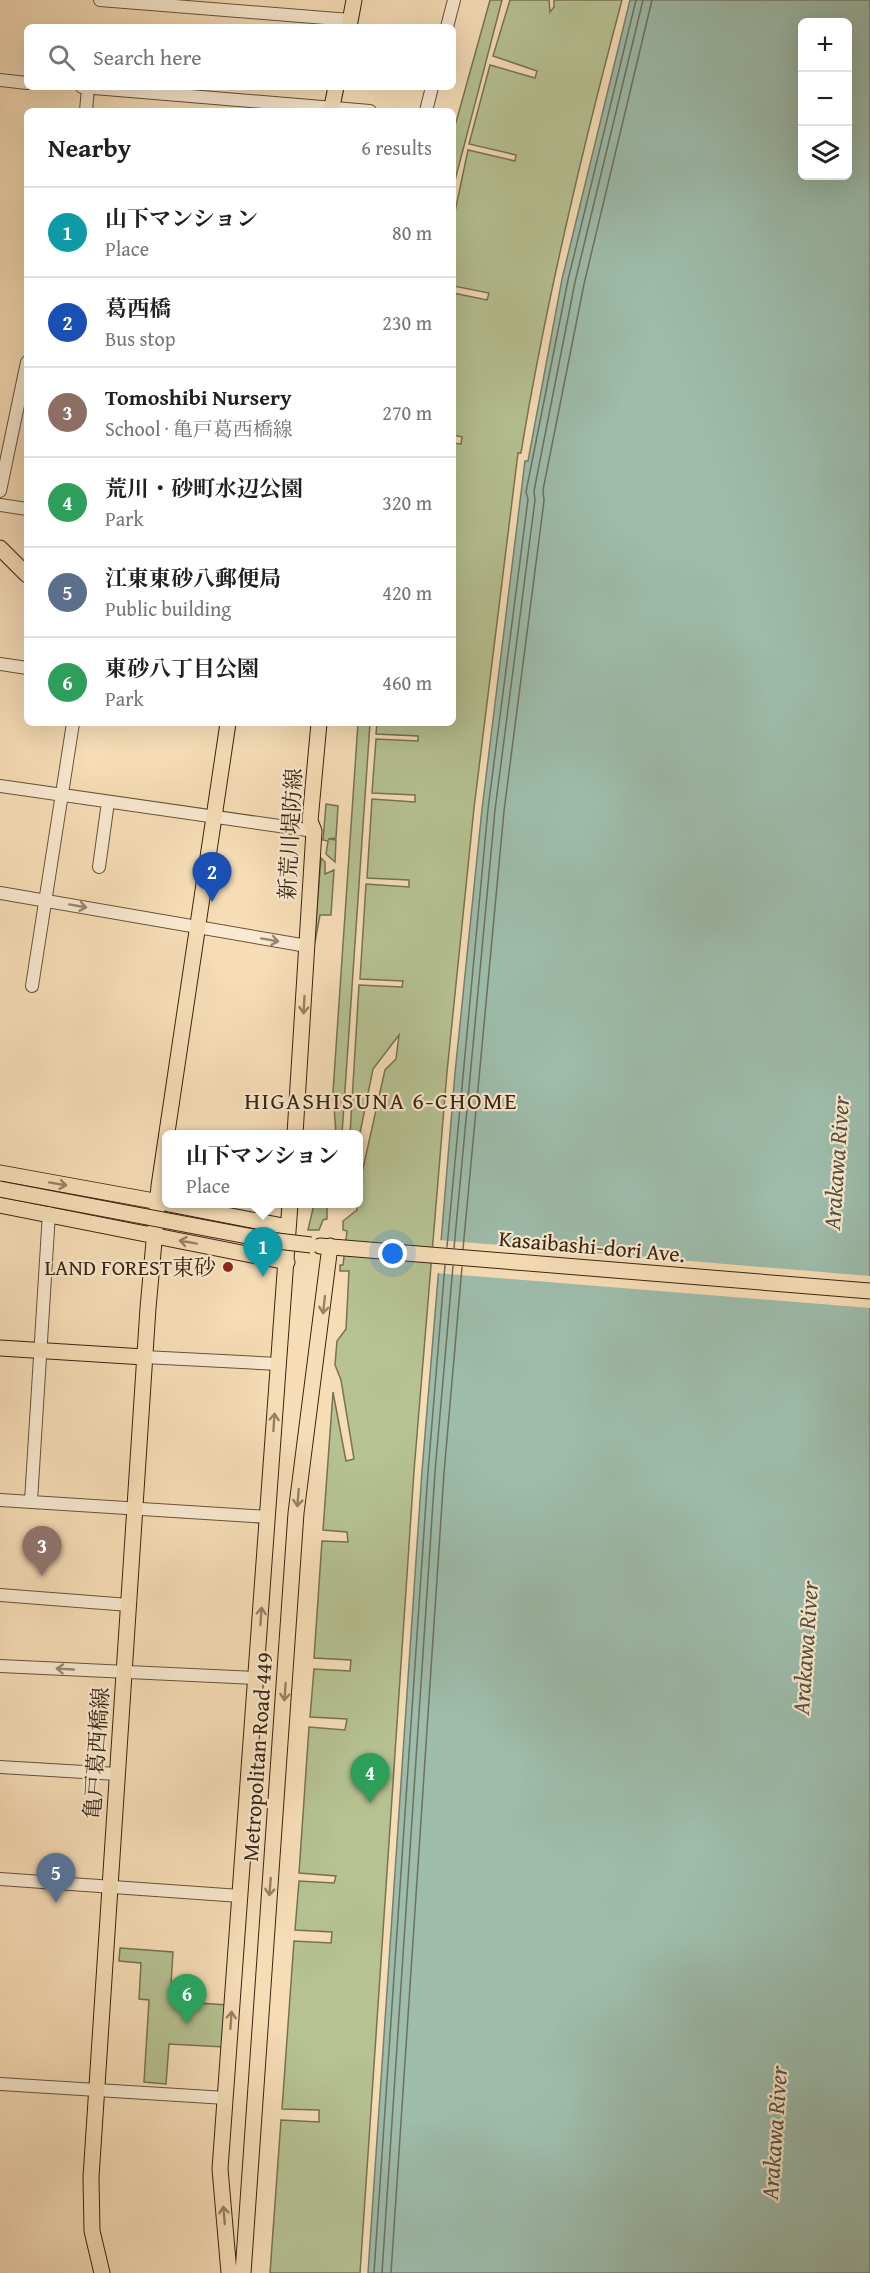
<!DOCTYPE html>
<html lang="en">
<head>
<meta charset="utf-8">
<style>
  body { margin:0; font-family:"Gentium Book Plus","Noto Serif JP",serif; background:#f2f2f2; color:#202124 }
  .controls { position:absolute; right:18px; top:18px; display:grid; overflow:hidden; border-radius:9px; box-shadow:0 6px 24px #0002 }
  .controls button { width:54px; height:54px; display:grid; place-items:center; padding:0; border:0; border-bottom:2px solid #e0e0e0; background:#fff; color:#202124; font:30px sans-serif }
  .you { position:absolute; left:393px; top:1254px; width:21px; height:21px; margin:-15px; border:4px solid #fff; border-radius:50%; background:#1a73e8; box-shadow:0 0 0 9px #1a73e833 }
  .badge { display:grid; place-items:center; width:39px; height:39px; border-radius:50%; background:#8f2418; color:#fff; font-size:20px; font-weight:700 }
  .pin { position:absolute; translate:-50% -50px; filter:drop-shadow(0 2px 3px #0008) }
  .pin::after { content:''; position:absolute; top:32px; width:21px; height:18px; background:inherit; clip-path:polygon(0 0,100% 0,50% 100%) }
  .popup { position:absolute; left:162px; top:1130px; width:201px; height:78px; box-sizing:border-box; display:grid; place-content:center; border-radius:9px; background:#fff; filter:drop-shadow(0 2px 4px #0005); font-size:20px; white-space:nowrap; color:#757577 }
  .popup b { font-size:22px; color:#202124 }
  .popup::after { content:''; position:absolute; left:50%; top:100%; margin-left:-12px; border:12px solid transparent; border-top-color:#fff }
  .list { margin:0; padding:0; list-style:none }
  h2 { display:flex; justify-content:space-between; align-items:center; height:78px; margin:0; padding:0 24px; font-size:26px }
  h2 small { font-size:20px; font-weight:400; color:#757577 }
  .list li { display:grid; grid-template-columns:39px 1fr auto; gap:18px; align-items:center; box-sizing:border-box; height:90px; padding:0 24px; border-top:2px solid #e0e0e0 }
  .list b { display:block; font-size:22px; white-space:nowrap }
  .list p { margin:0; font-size:20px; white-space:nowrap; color:#757577 }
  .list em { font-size:20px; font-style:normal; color:#757577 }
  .icon { flex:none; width:33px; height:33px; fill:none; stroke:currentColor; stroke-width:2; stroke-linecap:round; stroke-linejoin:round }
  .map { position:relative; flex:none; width:870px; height:2273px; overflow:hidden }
  .search { position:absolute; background:#fff; box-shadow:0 6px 24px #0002; left:24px; top:24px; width:432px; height:66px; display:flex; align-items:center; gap:15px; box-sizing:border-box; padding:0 21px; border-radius:9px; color:#757577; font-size:22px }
  .panel { position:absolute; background:#fff; box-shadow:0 6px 24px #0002; left:24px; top:108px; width:432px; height:618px; border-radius:9px }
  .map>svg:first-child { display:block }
  .green { fill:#b6c292; stroke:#787251; stroke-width:1.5 }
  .water { fill:#9dbcab; stroke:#767f6d; stroke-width:1.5; fill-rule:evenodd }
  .pier { fill:#f6ddb6 }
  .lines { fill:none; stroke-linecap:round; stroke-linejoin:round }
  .shore { stroke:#6c705e; stroke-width:1.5 }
  .minor-casing { stroke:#6a523a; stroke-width:14 }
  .major-casing { stroke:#3b2310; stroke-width:17 }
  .minor { stroke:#f9e9d0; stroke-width:12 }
  .major { stroke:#f6ddb6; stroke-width:15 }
  .major-bridge-casing { stroke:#3b2310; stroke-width:17; stroke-linecap:butt }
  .major-bridge { stroke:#f6ddb6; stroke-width:15 }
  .oneway { stroke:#9a8670 }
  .oneway2 { stroke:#988063 }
  .poi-dot { fill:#8f2418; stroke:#f9e9d0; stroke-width:2 }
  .labels { text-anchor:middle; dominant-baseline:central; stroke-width:4.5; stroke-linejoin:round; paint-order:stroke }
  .street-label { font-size:22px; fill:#3b2310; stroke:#f9e9d0 }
  .poi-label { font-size:22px; fill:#3b2310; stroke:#f9e9d0; text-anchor:end }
  .neighbourhood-label { font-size:24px; letter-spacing:1.5px; fill:#3b2310; stroke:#f9e9d0 }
  .water-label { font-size:24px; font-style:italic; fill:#58513e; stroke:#f9e9d0 }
</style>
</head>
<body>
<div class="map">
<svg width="870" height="2273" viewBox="0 0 870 2273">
  <rect width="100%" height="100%" fill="#f6ddb6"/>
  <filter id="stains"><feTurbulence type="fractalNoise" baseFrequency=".00333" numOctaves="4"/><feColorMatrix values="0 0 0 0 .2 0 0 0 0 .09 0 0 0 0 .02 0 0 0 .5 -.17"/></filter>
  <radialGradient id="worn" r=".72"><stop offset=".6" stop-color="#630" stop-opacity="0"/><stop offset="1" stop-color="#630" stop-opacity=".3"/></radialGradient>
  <!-- green -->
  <path class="green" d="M 490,0 L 502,0 L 453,188 L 453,133 Z
    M 510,0 L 549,0 L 550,12 L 554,7 L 554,0 L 622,0 C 582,150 546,300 521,453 L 518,453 L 474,808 L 447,1072 L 414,1471 L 360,2273 L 270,2273 L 281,2120 L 319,2122 L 319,2110 L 282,2109 L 294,1941 L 331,1943 L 332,1932 L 295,1930 L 299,1881 L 334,1883 L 336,1876 L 299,1873 L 309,1727 L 345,1730 L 347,1719 L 310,1717 L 314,1669 L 350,1671 L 351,1660 L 314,1658 L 322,1541 L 348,1542 L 347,1532 L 323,1530 L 333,1392 L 346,1461 L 354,1459 L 341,1380 L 335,1365 L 337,1341 L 346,1329 L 349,1271 L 340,1271 L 340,1265 L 343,1265 L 347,1231 L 343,1230 L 343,1221 L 357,1210 L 356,1204 L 359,1204 L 359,1186 L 385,1070 L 396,1059 L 399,1035 L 373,1069 L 359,1138 L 359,1134 L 350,1134 L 359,985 L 402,987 L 403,981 L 360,979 L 366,884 L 409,887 L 409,880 L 367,878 L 372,799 L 415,802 L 415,795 L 372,793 L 376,739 L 418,741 L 418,736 L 376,734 L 377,723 L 453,723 L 453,443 L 461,444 L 462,437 L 453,435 L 453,293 L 487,300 L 489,293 L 453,286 L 453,221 L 468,150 L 515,161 L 516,155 L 469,144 L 490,65 L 535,78 L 537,71 L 493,56 Z
    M 358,723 L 370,723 L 342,1134 L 336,1134 L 333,1092 Z
    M 326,804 L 338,806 L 336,838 L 328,839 L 336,840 L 335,862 L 326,854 L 328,841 L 323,840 Z
    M 321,858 L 325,862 L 325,874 L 334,870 L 331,915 L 320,915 L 314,947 Z
    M 314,1204 L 327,1204 L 327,1219 L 323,1220 L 319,1230 L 308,1230 Z
    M 120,1948 L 173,1952 L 170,2001 L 227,2005 L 224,2047 L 169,2044 L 166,2084 L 144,2082 L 149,2000 L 139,1999 L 141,1963 L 119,1961 Z"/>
  <!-- water -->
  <path class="water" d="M 630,0 L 870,0 L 870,2273 L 368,2273 L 422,1471 L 455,1073 L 482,809 L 525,461 L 528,461 L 562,279 ZM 802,22 L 848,22 L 848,176 L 802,176 Z"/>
  <!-- pier -->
  <path class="pier" d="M 438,1240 L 870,1276 L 870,1308 L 435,1273 Z"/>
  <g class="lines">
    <!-- shore -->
    <path class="shore" d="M 447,1247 L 488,809 L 528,499 L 526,492 L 568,280 L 636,0
      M 454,1248 L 495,810 L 535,500 L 534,491 L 575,282 L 643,0
      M 463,1249 L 504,811 L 544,501 L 543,490 L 584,284 L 652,0
      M 374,2273 L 428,1472 L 445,1265
      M 382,2273 L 435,1472 L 453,1266
      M 391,2273 L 444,1473 L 462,1267"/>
    <defs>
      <path id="minor" d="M 100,0 L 350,20
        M 447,27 L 454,0
        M 0,80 L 27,83
        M 82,87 L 370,111
        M 86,111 L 88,88
        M 426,111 L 432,87
        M 0,491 L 27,362
        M 0,505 L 27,509
        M 0,664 L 27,668
        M 0,786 L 314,831
        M 99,867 L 108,802
        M 0,893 L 307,946
        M 32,986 L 73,723
        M 144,1357 L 278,1364
        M 0,1500 L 268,1517
        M 31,1501 L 49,1213
        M 0,1595 L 129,1605
        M 0,1666 L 256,1678
        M 0,1767 L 117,1774
        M 0,1879 L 240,1896
        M 0,2084 L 226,2098"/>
      <path id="major" d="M 349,27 L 354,0
        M 331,111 L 336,87
        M 0,548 L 27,575
        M 295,1134 L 314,831 L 310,821 L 319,723
        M 0,1173 L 165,1203
        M 169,1204 L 288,1227
        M 0,1205 L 287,1262
        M 320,1246 L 870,1291
        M 0,1348 L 144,1357
        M 102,2273 L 92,2231 L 91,2177 L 148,1308 L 159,1186 L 228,723
        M 229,2273 L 220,2169 L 290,1204
        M 243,2273 L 296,1513 L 330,1246"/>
    </defs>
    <!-- minor casing -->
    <use href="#minor" class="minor-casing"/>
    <!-- major casing -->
    <use href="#major" class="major-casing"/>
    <!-- minor -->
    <use href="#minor" class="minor"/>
    <!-- major -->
    <use href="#major" class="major"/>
    <defs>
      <path id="major-bridge" d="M 0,1189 L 269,1240 L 311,1245"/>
    </defs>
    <!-- major-bridge casing -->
    <use href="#major-bridge" class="major-bridge-casing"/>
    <!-- major-bridge -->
    <use href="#major-bridge" class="major-bridge"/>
  </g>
  <!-- one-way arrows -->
  <defs><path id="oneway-shaft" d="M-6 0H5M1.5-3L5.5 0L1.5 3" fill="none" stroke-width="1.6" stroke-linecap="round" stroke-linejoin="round" transform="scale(1.5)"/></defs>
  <g class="oneway">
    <use href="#oneway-shaft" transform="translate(78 906) rotate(10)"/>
    <use href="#oneway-shaft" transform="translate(270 940) rotate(10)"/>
    <use href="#oneway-shaft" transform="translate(65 1669) rotate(-177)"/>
  </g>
  <g class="oneway2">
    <use href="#oneway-shaft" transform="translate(304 1005) rotate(93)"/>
    <use href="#oneway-shaft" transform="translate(58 1184) rotate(10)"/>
    <use href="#oneway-shaft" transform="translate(188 1242) rotate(-170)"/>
    <use href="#oneway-shaft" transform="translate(324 1305) rotate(96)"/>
    <use href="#oneway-shaft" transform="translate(274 1422) rotate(-86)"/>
    <use href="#oneway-shaft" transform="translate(298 1498) rotate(95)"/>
    <use href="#oneway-shaft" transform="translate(261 1616) rotate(-86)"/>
    <use href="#oneway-shaft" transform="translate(285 1692) rotate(94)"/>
    <use href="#oneway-shaft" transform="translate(270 1887) rotate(95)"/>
    <use href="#oneway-shaft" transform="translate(231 2020) rotate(-86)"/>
    <use href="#oneway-shaft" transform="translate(224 2215) rotate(-95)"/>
  </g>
  <!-- markers -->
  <circle class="poi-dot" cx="228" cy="1267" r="6"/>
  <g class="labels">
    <!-- street labels -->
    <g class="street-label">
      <text transform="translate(290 834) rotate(-87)">新荒川堤防線</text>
      <text transform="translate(592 1246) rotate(5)">Kasaibashi-dori Ave.</text>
      <text transform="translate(96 1753) rotate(-86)">亀戸葛西橋線</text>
      <text transform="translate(257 1757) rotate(-86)">Metropolitan Road 449</text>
    </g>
    <!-- poi labels -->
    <g class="poi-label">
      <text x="216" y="1267">LAND FOREST東砂</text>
    </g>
    <!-- neighbourhood labels -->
    <g class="neighbourhood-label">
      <text x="381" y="1100">HIGASHISUNA 6-CHOME</text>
    </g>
    <!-- water labels -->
    <g class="water-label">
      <text transform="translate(836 1163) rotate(-86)">Arakawa River</text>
      <text transform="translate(805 1648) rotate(-86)">Arakawa River</text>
      <text transform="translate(774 2133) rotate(-86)">Arakawa River</text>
    </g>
  </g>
  <rect width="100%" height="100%" filter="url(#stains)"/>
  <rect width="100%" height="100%" fill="url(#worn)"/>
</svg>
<div class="controls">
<button>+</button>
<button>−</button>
<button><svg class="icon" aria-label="layers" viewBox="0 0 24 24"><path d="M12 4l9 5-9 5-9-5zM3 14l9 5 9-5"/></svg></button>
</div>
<div class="you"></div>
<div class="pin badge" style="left:263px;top:1277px;background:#0f9aa8">1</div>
<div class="popup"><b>山下マンション</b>Place</div>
<div class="pin badge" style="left:212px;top:902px;background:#1a4fb4">2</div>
<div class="pin badge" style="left:42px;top:1576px;background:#8d6e63">3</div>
<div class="pin badge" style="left:370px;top:1803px;background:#2e9e5b">4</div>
<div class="pin badge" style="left:56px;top:1903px;background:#5c6f8a">5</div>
<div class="pin badge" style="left:187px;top:2024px;background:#2e9e5b">6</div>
<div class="search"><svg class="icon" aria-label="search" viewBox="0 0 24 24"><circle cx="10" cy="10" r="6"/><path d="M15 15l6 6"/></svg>Search here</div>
<section class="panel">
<h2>Nearby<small>6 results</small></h2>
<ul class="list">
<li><span class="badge" style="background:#0f9aa8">1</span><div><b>山下マンション</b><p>Place</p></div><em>80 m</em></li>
<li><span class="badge" style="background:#1a4fb4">2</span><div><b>葛西橋</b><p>Bus stop</p></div><em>230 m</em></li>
<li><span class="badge" style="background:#8d6e63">3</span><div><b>Tomoshibi Nursery</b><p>School · 亀戸葛西橋線</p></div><em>270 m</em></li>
<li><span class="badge" style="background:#2e9e5b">4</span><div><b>荒川・砂町水辺公園</b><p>Park</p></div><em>320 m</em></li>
<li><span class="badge" style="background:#5c6f8a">5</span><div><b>江東東砂八郵便局</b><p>Public building</p></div><em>420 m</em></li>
<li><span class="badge" style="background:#2e9e5b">6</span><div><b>東砂八丁目公園</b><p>Park</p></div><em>460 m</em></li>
</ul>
</section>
</div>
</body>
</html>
